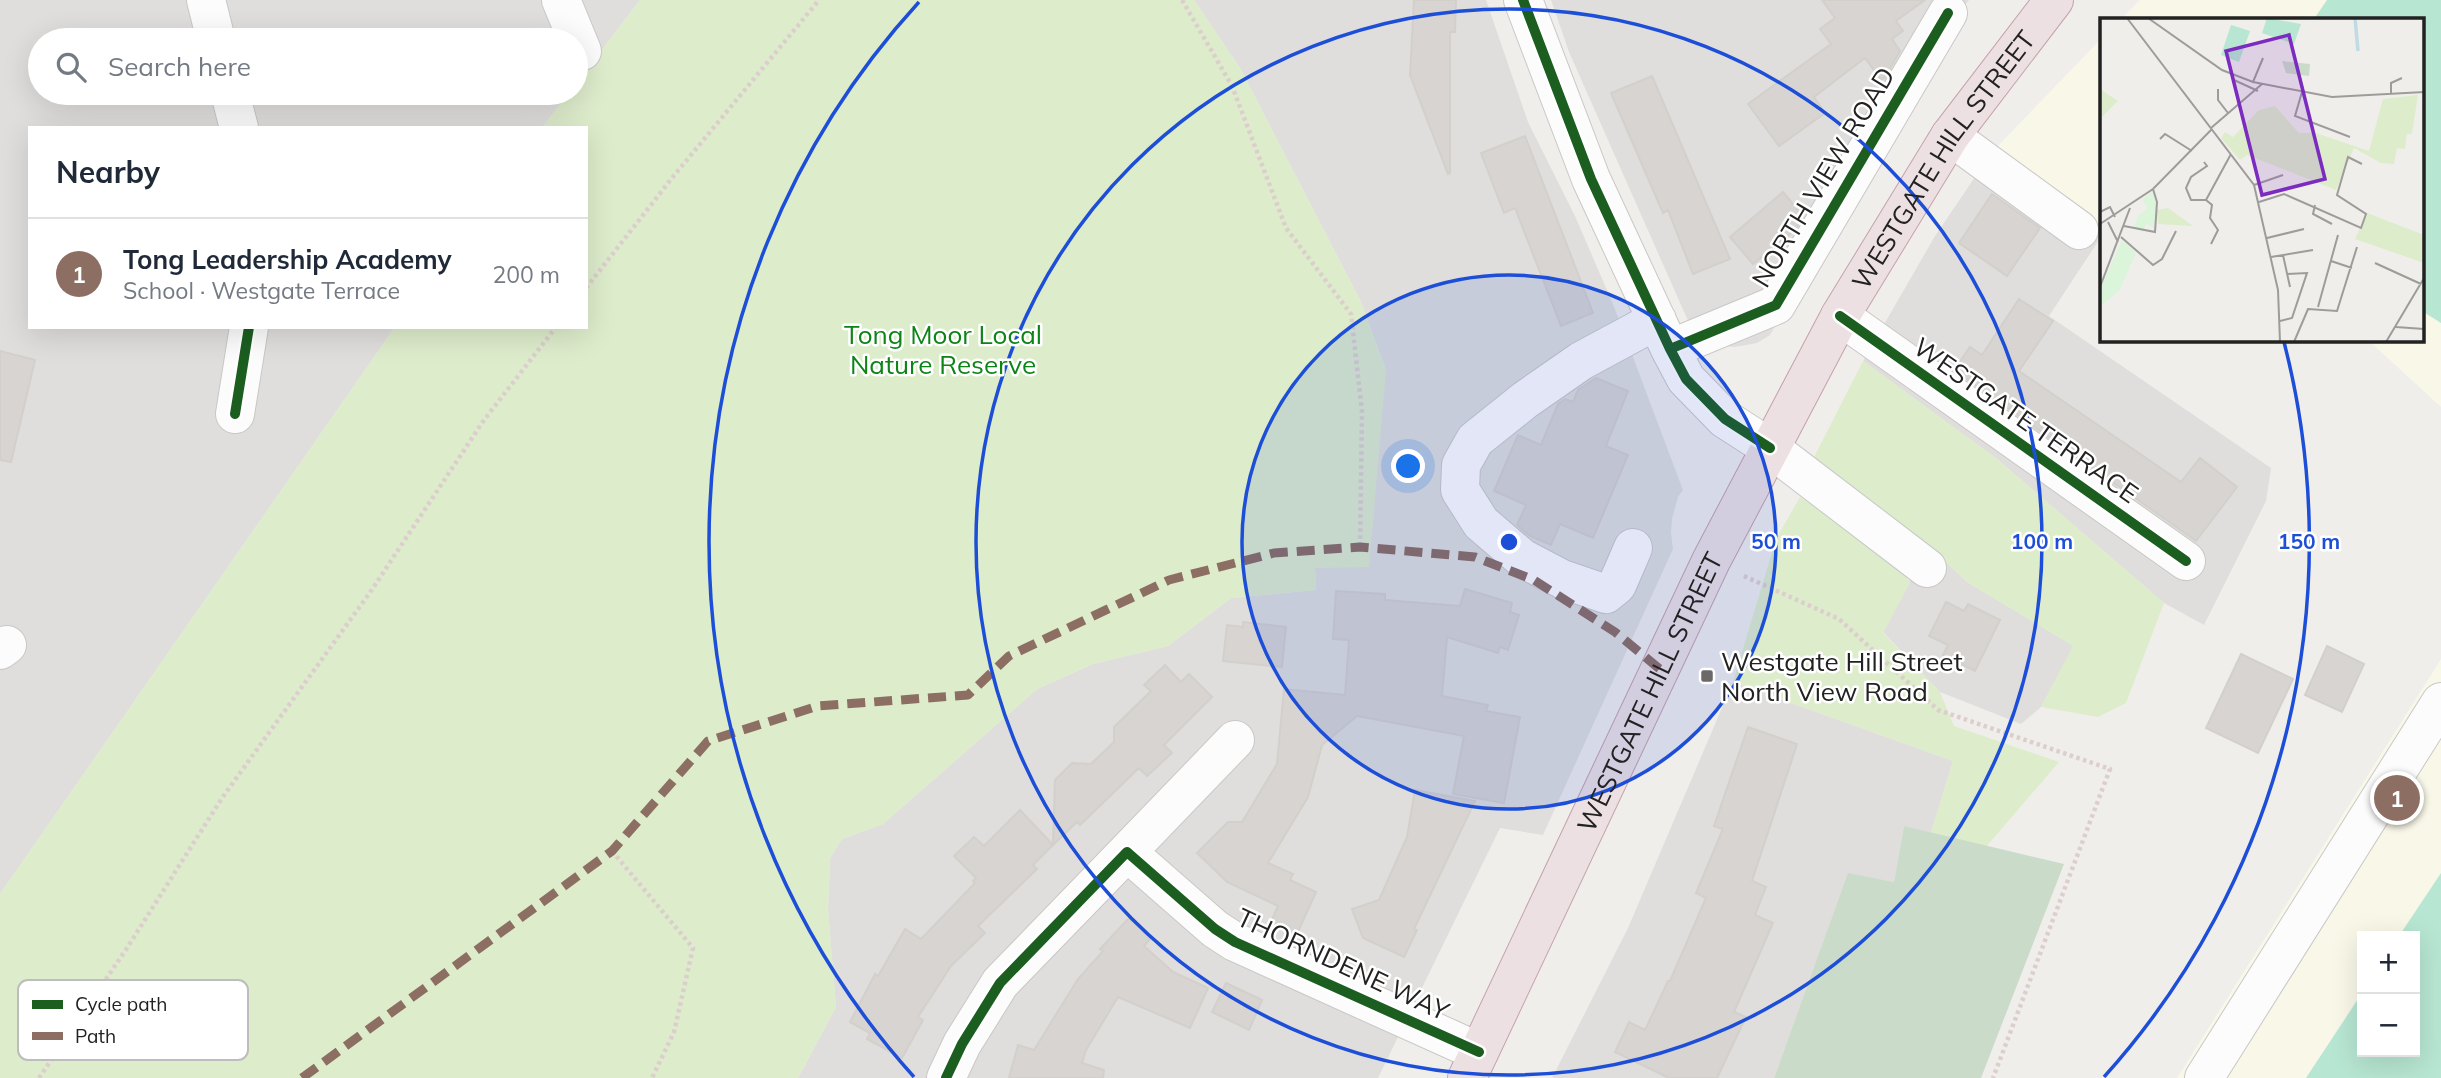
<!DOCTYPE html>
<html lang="en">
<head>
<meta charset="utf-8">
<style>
  body { margin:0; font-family:Mulish,sans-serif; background:#f2f2f3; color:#1f2937 }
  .controls { position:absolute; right:21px; bottom:21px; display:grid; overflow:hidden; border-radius:0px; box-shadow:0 7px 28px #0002 }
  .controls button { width:63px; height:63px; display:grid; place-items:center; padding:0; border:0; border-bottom:2px solid #e0e1e3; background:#fff; color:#1f2937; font:35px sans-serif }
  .you { position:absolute; left:1409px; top:467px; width:24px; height:24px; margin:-18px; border:5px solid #fff; border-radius:50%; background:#1a73e8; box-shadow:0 0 0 10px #1a73e833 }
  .badge { display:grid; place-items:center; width:46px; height:46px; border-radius:50%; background:#6a6968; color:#fff; font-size:23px; font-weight:700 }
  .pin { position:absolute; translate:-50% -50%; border:4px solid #fff; box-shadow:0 2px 7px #0006 }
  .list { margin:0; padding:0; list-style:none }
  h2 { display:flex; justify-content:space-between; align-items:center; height:91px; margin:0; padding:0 28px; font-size:30px }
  h2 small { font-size:23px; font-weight:400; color:#747a83 }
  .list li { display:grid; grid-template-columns:46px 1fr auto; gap:21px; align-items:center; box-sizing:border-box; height:112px; padding:0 28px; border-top:2px solid #e0e1e3 }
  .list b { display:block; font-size:26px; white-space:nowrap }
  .list p { margin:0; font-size:23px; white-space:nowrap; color:#747a83 }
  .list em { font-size:23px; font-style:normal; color:#747a83 }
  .icon { flex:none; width:38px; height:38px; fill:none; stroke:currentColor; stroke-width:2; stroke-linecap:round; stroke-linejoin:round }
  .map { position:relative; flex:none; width:2441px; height:1078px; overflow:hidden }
  .search { position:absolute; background:#fff; box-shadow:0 7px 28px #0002; left:28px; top:28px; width:560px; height:77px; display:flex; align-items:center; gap:18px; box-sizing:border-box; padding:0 24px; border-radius:38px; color:#747a83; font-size:26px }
  .panel { position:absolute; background:#fff; box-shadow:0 7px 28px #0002; left:28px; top:126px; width:560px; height:203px; border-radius:0px }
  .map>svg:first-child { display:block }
  .residential { fill:#dfdedc }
  .education { fill:#f8f7e8; fill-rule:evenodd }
  .grass { fill:#ddeccb }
  .cemetery { fill:#cadbca }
  .pitch { fill:#b7e6d2 }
  .building { fill:#d7d4d2; stroke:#d3d0cc; stroke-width:2 }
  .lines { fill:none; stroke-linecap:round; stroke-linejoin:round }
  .minor-casing { stroke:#c9c8c7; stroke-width:40 }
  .highway-casing { stroke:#c5a2ac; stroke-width:40 }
  .path { stroke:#dccecd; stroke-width:4.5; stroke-dasharray:3.5 3.5; stroke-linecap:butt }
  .minor { stroke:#fdfcfc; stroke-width:38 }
  .highway { stroke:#ece0e2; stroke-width:38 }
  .quiet { stroke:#8d6e63; stroke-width:9; stroke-dasharray:18 9; stroke-linecap:butt }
  .cycleway-casing { stroke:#fff; stroke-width:15 }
  .cycleway { stroke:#1b5e20; stroke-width:10 }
  .ring { fill:none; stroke:#1d4ed8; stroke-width:3.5 }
  .poi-dot { fill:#6a6968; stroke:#fff; stroke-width:2.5 }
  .labels { text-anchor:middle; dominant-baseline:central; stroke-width:5; stroke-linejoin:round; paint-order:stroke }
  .street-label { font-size:26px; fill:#222; stroke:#fff }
  .park-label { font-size:26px; fill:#0c8416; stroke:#fff }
  .poi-label { font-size:26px; fill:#222; stroke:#fff; text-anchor:start }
  .inset-river { fill:none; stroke:#bfdbe3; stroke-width:3.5 }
  .inset-road { fill:none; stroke:#9e9c9b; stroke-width:2 }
  .view { fill:#7b2cbf; fill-opacity:0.15; stroke:#7b2cbf; stroke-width:3.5 }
  .inset-edge { fill:none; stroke:#222; stroke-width:3.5 }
  .key { fill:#fff; stroke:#bdbdbd; stroke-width:2 }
  .key-label { font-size:19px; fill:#222 }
  .centre { fill:#1d4ed8; stroke:#fff; stroke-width:3.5 }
  .ring-label { font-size:21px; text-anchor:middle; font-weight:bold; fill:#1d4ed8; stroke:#fff; stroke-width:5; stroke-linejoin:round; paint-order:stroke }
</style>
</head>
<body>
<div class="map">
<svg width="2441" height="1078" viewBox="0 0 2441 1078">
  <rect width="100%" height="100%" fill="#f0eeeb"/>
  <!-- residential -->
  <path class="residential" d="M 0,0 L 640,0 L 576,84 L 576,40 L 40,40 L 40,93 L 569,93 L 542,128 L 30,128 L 30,327 L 395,327 L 0,894 Z
    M 1194,0 L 1486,0 L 1528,122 L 1575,216 L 1613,304 L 1683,490 L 1678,497 L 1672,519 L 1671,533 L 1673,549 L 1543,835 L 1500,828 L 1378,1078 L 798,1078 L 836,1007 L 828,910 L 830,858 L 842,839 L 883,824 L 1037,689 L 1093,664 L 1168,646 L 1231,598 L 1316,590 L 1315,568 L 1386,370 L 1360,300 L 1240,68 Z
    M 1551,0 L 1969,0 L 1950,25 L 1770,335 L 1757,343 L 1735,347 L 1722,346 L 1689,323 L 1569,52 Z
    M 1994,149 L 2101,225 L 2101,237 L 2049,316 L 2271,468 L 2266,501 L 2204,625 L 2164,603 L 1997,459 L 1863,361 L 1935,236 Z
    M 1928,545 L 1967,582 L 2074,646 L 2041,707 L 2021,724 L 1940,692 L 1883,632 Z
    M 1733,682 L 1953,761 L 1931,833 L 1904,826 L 1894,882 L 1848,874 L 1774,1078 L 1552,1078 L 1628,928 Z"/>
  <!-- education -->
  <path class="education" d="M 2140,0 L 2441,0 L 2441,407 L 2368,340 L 2422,340 L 2422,19 L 2121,19 Z
    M 2101,39 L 2101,225 L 1995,149 Z
    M 2441,659 L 2441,1078 L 2177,1078 ZM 2362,936 L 2415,936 L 2415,1052 L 2362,1052 Z"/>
  <!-- grass -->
  <path class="grass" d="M 640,0 L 1194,0 L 1240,68 L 1360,300 L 1386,370 L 1369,567 L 1315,568 L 1316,590 L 1231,598 L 1168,646 L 1093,664 L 1037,689 L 883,824 L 842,839 L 830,858 L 828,910 L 836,1007 L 798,1078 L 0,1078 L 0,894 L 395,327 L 586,327 L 586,128 L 542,128 L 569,93 L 576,93 L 576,84 Z
    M 1863,361 L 1997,459 L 2164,603 L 2126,703 L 2098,717 L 2041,707 L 2073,646 L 1967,582 L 1928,545 L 1808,469 Z
    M 1800,497 L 1894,557 L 1910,583 L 1883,633 L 1940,692 L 1954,726 L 2059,762 L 1986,847 L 1931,833 L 1953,761 L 1733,682 L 1776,539 Z"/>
  <!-- cemetery -->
  <path class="cemetery" d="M 1904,826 L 2064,864 L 1981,1078 L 1774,1078 L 1848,873 L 1894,882 Z"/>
  <!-- pitch -->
  <path class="pitch" d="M 2327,0 L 2441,0 L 2441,323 L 2422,311 L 2422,19 L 2314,19 Z
    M 2441,873 L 2441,1078 L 2306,1078 L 2362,993 L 2362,1052 L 2415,1052 L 2415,936 L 2399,936 Z"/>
  <!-- building -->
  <path class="building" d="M 1414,0 L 1456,0 L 1455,32 L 1450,32 L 1450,173 L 1448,174 L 1410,75 Z
    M 1822,0 L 1925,0 L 1896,21 L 1903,31 L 1892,39 L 1900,51 L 1885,77 L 1881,80 L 1865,58 L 1814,97 L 1825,113 L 1779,146 L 1748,104 L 1831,44 L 1820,29 L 1835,18 Z
    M 1652,76 L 1730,259 L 1693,274 L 1668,210 L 1663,213 L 1611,93 Z
    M 1525,136 L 1593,313 L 1561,326 L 1515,208 L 1504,213 L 1481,153 Z
    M 1783,192 L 1803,216 L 1796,229 L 1753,264 L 1730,237 Z
    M 1992,194 L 2040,228 L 2007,276 L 1959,243 Z
    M 2019,299 L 2053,321 L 2019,371 L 2181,482 L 2200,458 L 2237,487 L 2196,541 L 1954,370 L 1970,347 L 1982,355 Z
    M 0,351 L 35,360 L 11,462 L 0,460 Z
    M 1596,378 L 1628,391 L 1606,446 L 1628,455 L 1593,538 L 1560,524 L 1551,545 L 1530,536 L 1517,525 L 1526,505 L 1494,491 L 1518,435 L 1541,445 L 1558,404 L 1565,399 L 1573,402 L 1578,390 Z
    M 1465,589 L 1512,603 L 1510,612 L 1519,615 L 1508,650 L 1500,647 L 1498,653 L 1447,637 L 1442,696 L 1488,705 L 1486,711 L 1520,717 L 1504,803 L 1453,794 L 1464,736 L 1357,716 L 1322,745 L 1308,797 L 1268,863 L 1293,874 L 1290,880 L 1316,892 L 1297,934 L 1271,922 L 1278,906 L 1227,882 L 1197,853 L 1228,822 L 1242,822 L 1277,764 L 1284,689 L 1345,695 L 1349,640 L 1333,639 L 1336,591 L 1385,594 L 1385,600 L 1460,606 Z
    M 1946,602 L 1964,611 L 1968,604 L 2000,620 L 1975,671 L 1943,655 L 1948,645 L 1929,636 Z
    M 1243,622 L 1286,627 L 1282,667 L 1223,661 L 1227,625 L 1243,627 Z
    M 2327,646 L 2364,664 L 2342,712 L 2305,695 Z
    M 2241,654 L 2293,679 L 2258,753 L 2206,728 Z
    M 1165,665 L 1181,682 L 1189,674 L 1212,697 L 1164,745 L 1172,753 L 1147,776 L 1139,768 L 1080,825 L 1077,822 L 1053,845 L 1055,780 L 1072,763 L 1091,764 L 1114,742 L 1114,727 L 1151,691 L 1144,685 Z
    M 1748,727 L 1797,744 L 1752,881 L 1766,887 L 1755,915 L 1773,923 L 1734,1012 L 1746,1017 L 1717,1078 L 1669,1078 L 1615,1052 L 1629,1022 L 1645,1030 L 1668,981 L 1670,981 L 1706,898 L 1696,893 L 1723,829 L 1714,826 Z
    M 1415,790 L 1475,801 L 1414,929 L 1417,930 L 1404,957 L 1363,938 L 1352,909 L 1379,900 L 1407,837 Z
    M 1020,810 L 1053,845 L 1033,865 L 1037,869 L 978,926 L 985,933 L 951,966 L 918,1017 L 923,1020 L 902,1058 L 867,1039 L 870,1033 L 850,1022 L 875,974 L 878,976 L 905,929 L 921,939 L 975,883 L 973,881 L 976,878 L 954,856 L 974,837 L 984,846 Z
    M 1129,918 L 1151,938 L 1144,946 L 1173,972 L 1208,988 L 1190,1028 L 1118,997 L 1086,1050 L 1082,1063 L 1104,1070 L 1103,1078 L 1009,1078 L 1018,1045 L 1034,1050 L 1078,979 L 1103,951 L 1100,949 Z
    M 1226,983 L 1262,1000 L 1249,1030 L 1212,1012 Z"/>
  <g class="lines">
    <defs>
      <path id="minor" d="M 206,0 L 216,40
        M 561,0 L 582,51
        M 1523,0 L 1591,179 L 1670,349 L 1686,379 L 1725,419 L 1770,448 L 1927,568
        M 230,93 L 239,128
        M 1950,136 L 2079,230
        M 1840,316 L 2186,561
        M 1670,349 L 1776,305 L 1948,13
        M 235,414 L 249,327
        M 1633,548 L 1617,585 L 1606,594 L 1562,579 L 1522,558 L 1481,523 L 1460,490 L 1461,465 L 1475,440 L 1525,400 L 1581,361 L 1657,320
        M 0,650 L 7,645
        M 1127,852 L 1235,740
        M 946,1078 L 962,1044 L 1000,983 L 1127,852 L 1215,929 L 1235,942 L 1479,1052
        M 2204,1078 L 2441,702"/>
      <g id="highway">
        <path id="s1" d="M 1467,1078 L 1711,561 L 1840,316 L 1950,136 L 2054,0"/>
      </g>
    </defs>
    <!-- minor casing -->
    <use href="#minor" class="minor-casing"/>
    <!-- highway casing -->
    <use href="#highway" class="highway-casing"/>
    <!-- path -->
    <path class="path" d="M 1182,0 L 1232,86 L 1286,228 L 1351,314 L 1362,412 L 1360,547
      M 586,288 L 672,178 L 819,0
      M 1744,576 L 1839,619 L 1938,710 L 2110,769 L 1993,1078
      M 612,851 L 693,948 L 674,1032 L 652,1078
      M 39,1078 L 127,948 L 222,798 L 371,591 L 484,420 L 556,327"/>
    <!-- minor -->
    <use href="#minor" class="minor"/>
    <!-- highway -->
    <use href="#highway" class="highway"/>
    <!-- quiet -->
    <path class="quiet" d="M 302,1078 L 612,851 L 708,741 L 818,706 L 968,695 L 1009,656 L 1169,580 L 1274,553 L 1360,547 L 1475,557 L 1534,580 L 1615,632 L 1661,670"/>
    <defs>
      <path id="cycleway" d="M 1523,0 L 1591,179 L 1670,349 L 1686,379 L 1725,419 L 1770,448
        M 1840,316 L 2186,561
        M 1670,349 L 1776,305 L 1948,13
        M 235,414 L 249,327
        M 946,1078 L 962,1044 L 1000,983 L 1127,852 L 1215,929 L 1235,942 L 1479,1052"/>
    </defs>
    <!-- cycleway casing -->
    <use href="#cycleway" class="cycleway-casing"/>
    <!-- cycleway -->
    <use href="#cycleway" class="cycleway"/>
  </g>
  <!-- distance rings -->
  <circle cx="1509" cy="542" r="267" fill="#1d4ed8" fill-opacity=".12"/>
  <g class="ring">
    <circle cx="1509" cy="542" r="267"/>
    <circle cx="1509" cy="542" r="533"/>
    <path d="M914 1077A800 800 0 0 1 919 2M2284 342A800 800 0 0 1 2104 1077"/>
  </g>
  <!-- markers -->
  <rect class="poi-dot" x="1700" y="669" width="14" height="14" rx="3.5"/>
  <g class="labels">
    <!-- street labels -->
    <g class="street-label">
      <text stroke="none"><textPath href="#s1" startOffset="1036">WESTGATE HILL STREET</textPath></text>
      <text transform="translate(1823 177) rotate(-59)">NORTH VIEW ROAD</text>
      <text transform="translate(2026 420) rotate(35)">WESTGATE TERRACE</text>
      <text stroke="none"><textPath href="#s1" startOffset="427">WESTGATE HILL STREET</textPath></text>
      <text transform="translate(1343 964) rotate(25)">THORNDENE WAY</text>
    </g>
    <!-- park labels -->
    <g class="park-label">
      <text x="943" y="334">Tong Moor Local<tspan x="943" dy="30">Nature Reserve</tspan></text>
    </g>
    <!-- poi labels -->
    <g class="poi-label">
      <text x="1721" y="661">Westgate Hill Street<tspan x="1721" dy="30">North View Road</tspan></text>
    </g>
  </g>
  <!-- overview -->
  <g transform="translate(2100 18)">
    <rect width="324" height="324" fill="#f0eeeb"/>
    <path d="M 0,71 L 18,83 L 0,101 ZM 318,77 L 312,116 L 307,116 L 305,131 L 297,130 L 294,146 L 281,145 L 254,130 L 236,172 L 147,137 L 140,142 L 121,120 L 125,114 L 133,119 L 159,92 L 175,88 L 199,115 L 216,115 L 269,133 L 283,81 ZM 68,190 L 93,208 L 58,206 L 57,192 ZM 267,195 L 324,217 L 324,245 L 255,221 Z" fill="#ddeccb"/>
    <path d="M 182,43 L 210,46 L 209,58 L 186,55 Z" fill="#cadbca"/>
    <path d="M 52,174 L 56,184 L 54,210 L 46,205 L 43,214 L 34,210 L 38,198 L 48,190 L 42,182 ZM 22,222 L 36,235 L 19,273 L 0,288 L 0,272 Z" fill="#daf5da"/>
    <path d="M 167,0 L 201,6 L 194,26 L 162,15 ZM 131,7 L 150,13 L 139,44 L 121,37 Z" fill="#b7e6d2"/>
    <path class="inset-river" d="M 255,0 L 258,33"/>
    <path class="inset-road" d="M 27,0 L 154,167 L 178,272 L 180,324M 48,0 L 122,52 L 153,64 L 232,79 L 324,74M 134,62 L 158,73M 153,64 L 163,40M 118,71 L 118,82 L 128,95M 202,74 L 195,98 L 250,119M 291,75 L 291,65 L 302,60M 111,110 L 162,66M 60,121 L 65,116 L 92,133M 104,144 L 107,148 L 91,159 L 86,170 L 91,182 L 106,182M 154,167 L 183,157M 159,184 L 184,176 L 261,210 L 266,196 L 237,177 L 248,139 L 262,146M 215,187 L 213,196 L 232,206M 0,194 L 10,189 L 15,199M 8,204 L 18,224M 0,206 L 53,171 L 111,112M 24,208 L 55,214 L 57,184 L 53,171M 21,219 L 53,247 L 62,241 L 76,213M 167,220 L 204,211M 111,226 L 118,212 L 110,200 L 112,187 L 106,182 L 131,136M 183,237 L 190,269M 171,239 L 213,232M 231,243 L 252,250M 275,245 L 321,266M 0,269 L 30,190M 218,289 L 238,217M 180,303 L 192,300 L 207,255 L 187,256M 296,309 L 324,311M 194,324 L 208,291 L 237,293 L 257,229M 286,324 L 324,260"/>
    <path class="view" d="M 189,17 L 225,161 L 162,177 L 126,33 Z"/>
    <rect width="324" height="324" class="inset-edge"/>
  </g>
  <!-- legend -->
  <rect x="18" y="980" width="230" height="80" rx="10" class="key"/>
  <rect x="32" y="1000" width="31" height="9" fill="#1b5e20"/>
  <rect x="32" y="1032" width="31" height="8" fill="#8d6e63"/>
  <g class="key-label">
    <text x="75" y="1011">Cycle path</text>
    <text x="75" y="1043">Path</text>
  </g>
  <circle cx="1509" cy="542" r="10" class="centre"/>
  <g class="ring-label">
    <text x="1776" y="549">50 m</text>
    <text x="2042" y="549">100 m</text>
    <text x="2309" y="549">150 m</text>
  </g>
</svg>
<div class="controls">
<button>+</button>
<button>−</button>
</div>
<div class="you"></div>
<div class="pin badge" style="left:2397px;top:798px;background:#8d6e63">1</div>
<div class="search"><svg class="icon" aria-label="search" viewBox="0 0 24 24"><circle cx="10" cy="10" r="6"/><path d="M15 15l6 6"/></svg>Search here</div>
<section class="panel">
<h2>Nearby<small></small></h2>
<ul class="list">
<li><span class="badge" style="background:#8d6e63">1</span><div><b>Tong Leadership Academy</b><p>School · Westgate Terrace</p></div><em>200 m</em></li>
</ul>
</section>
</div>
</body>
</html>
